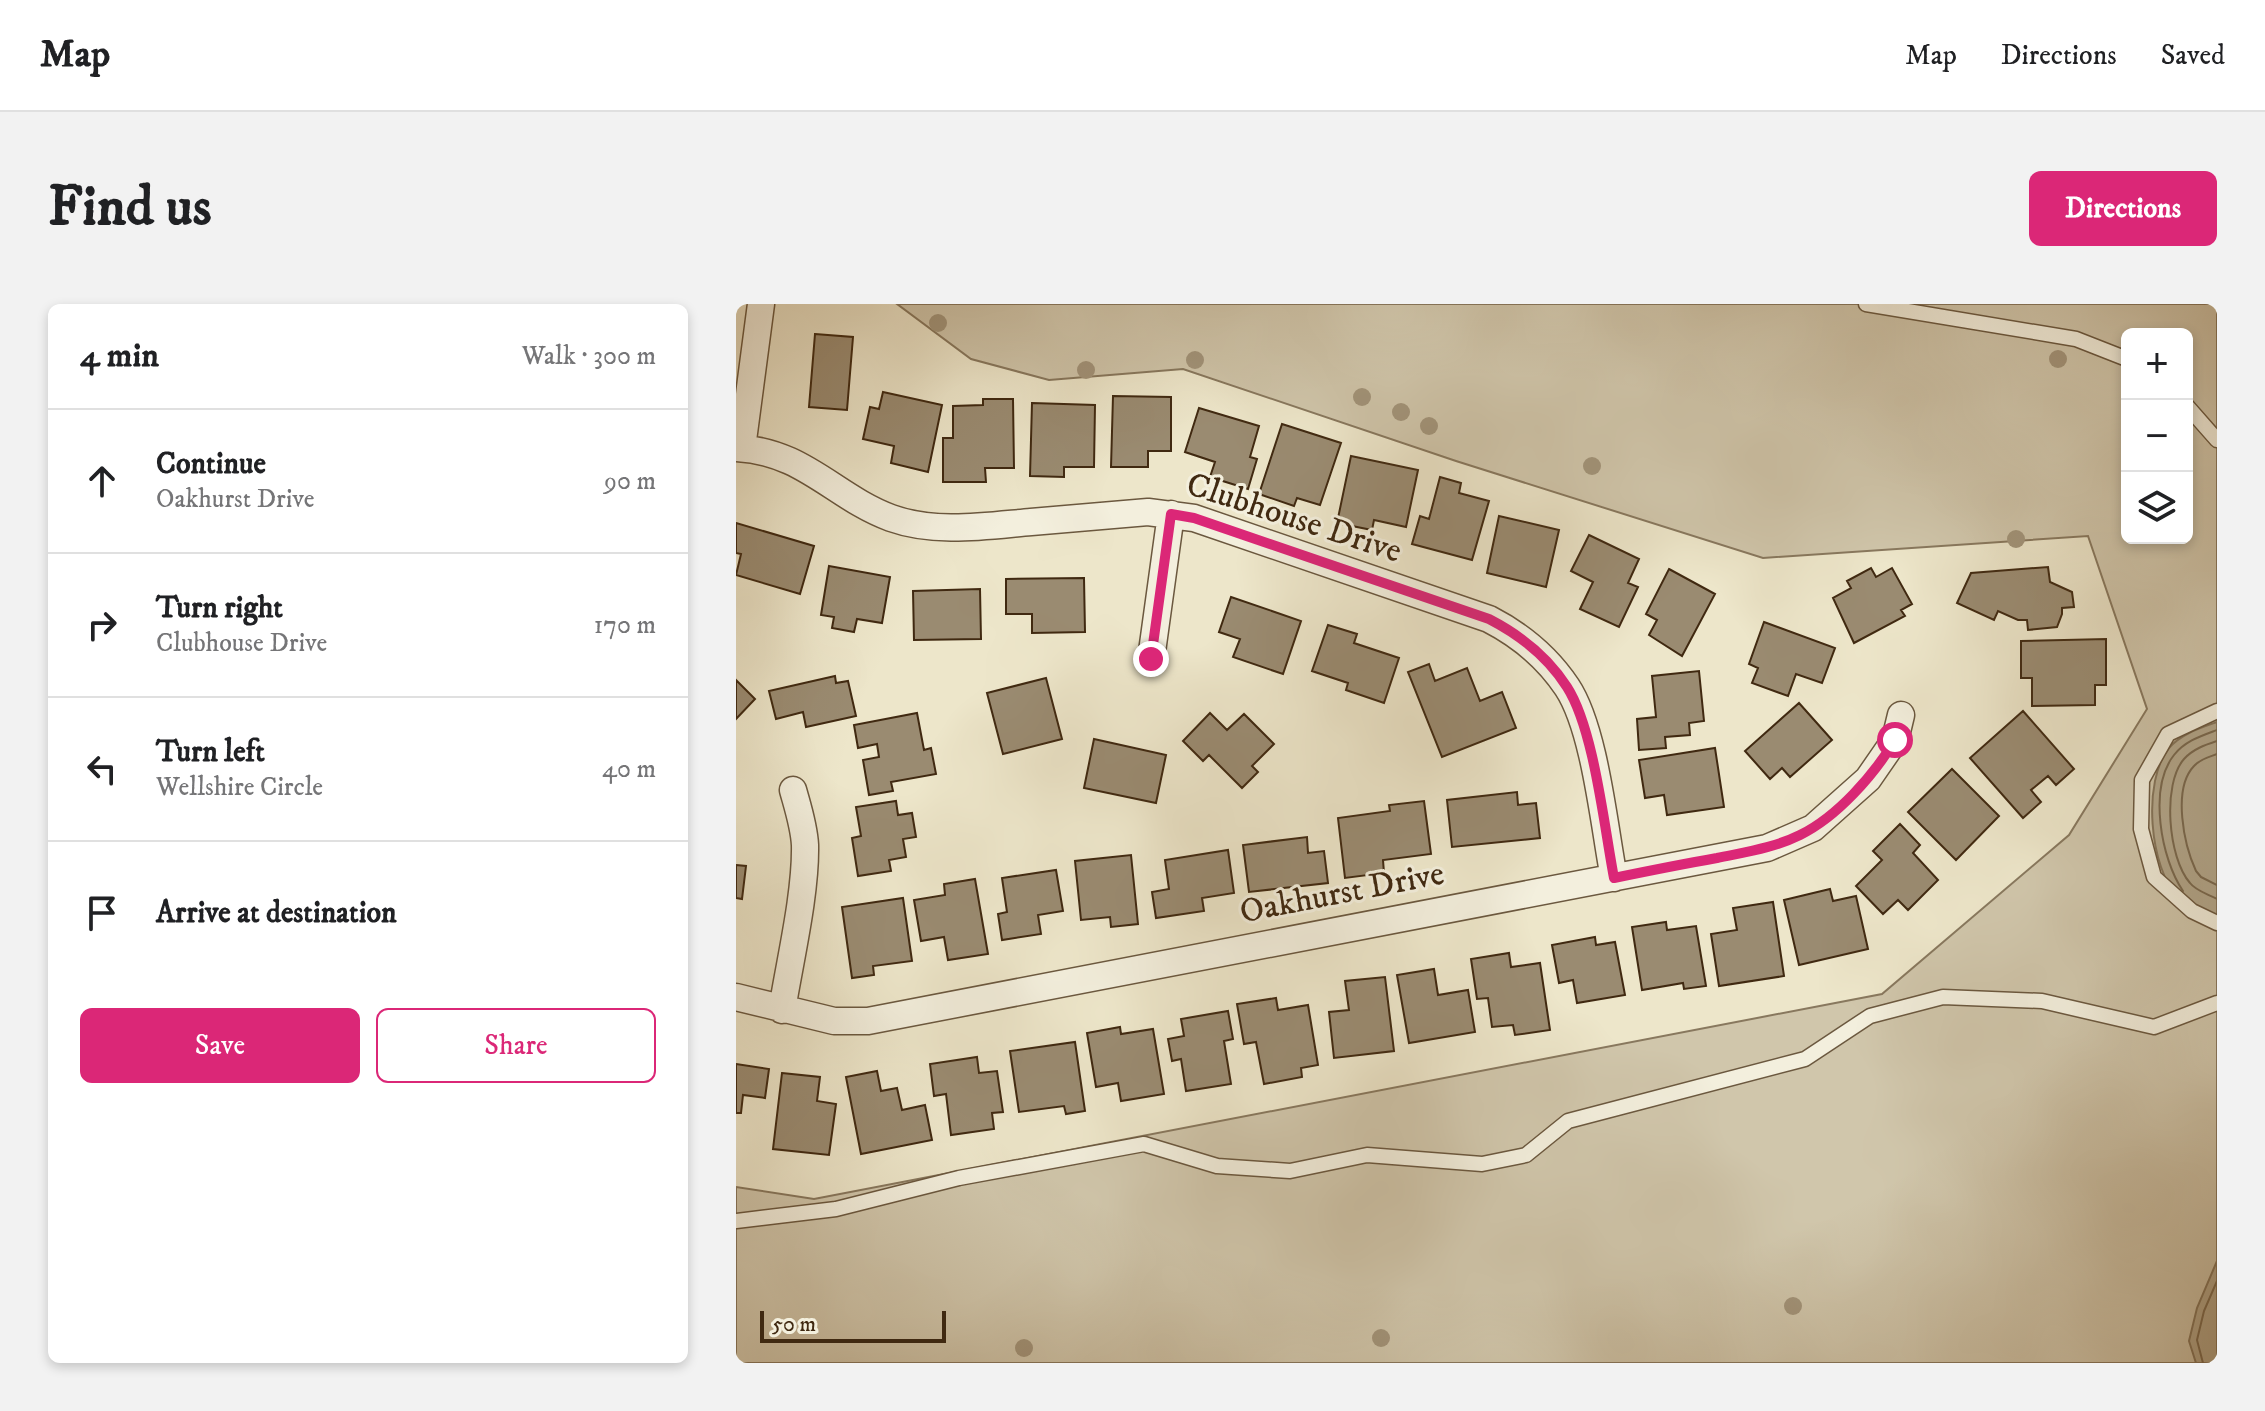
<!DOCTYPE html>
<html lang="en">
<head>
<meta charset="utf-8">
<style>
  body { margin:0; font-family:"IM FELL DW Pica",serif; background:#f2f2f2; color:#202124 }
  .controls { position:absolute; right:24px; top:24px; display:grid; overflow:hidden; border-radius:12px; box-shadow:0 4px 12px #0003 }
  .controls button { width:72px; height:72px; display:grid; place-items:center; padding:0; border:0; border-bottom:2px solid #e0e0e0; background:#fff; color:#202124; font:40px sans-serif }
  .scale { position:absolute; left:24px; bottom:20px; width:186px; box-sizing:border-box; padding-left:8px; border:4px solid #402911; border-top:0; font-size:22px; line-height:28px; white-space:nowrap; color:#402911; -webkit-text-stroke:6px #f3efdd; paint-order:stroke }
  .stop { position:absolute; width:24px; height:24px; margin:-18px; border:6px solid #db2777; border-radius:50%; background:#fff }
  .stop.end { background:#db2777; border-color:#fff; box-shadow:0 2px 8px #0008 }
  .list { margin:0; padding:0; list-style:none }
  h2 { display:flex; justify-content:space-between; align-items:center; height:104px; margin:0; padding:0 32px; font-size:34px }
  h2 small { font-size:26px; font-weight:400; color:#757577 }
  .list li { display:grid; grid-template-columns:52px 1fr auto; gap:24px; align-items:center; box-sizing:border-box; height:144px; padding:0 32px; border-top:2px solid #e0e0e0 }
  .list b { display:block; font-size:30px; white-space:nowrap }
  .list p { margin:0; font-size:26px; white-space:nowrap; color:#757577 }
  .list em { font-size:26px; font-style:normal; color:#757577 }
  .actions { display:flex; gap:16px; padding:24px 32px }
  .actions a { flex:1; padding:18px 0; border:2px solid #db2777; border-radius:12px; text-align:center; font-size:28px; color:#db2777 }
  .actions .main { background:#db2777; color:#fff }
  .icon { flex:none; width:44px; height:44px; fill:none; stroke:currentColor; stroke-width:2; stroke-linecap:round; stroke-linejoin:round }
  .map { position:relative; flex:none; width:1481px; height:1059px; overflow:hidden; border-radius:12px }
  header { display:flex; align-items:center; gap:48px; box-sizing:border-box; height:112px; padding:0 40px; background:#fff; border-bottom:2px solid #e0e0e0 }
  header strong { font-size:38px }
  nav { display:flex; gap:44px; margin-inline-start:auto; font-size:28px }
  .intro { display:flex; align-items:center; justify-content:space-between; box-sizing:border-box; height:192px; padding:0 48px }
  h1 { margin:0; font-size:56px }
  .button { padding:20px 36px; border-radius:12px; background:#db2777; color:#fff; font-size:28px; font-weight:700 }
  main { display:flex; gap:48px; padding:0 48px }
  aside { flex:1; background:#fff; border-radius:12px; box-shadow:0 4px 12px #0003 }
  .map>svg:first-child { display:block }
  .green { fill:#d0c6ab; stroke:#88785e; stroke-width:2; fill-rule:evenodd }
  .water { fill:#b2a68b; stroke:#84745a; stroke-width:2 }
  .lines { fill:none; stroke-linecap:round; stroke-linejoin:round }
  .shore { stroke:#79684e; stroke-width:2 }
  .building { fill:#9a8b71; stroke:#402911; stroke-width:2 }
  .service-casing { stroke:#6b583f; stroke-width:17 }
  .minor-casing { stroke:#6b583f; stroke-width:29 }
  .service { stroke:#f3efdd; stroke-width:14 }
  .minor { stroke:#f3efdd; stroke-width:26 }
  .tree { fill:#a2947a }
  .route { stroke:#db2777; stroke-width:10 }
  .labels { text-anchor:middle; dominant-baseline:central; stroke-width:6; stroke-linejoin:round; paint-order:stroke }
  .street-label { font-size:34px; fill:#402911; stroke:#f3efdd }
</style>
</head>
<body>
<header>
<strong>Map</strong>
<nav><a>Map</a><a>Directions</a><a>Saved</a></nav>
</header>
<div class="intro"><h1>Find us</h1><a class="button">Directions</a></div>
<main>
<aside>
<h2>4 min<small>Walk · 300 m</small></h2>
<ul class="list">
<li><svg class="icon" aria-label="ahead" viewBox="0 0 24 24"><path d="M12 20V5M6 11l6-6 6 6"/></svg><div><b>Continue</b><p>Oakhurst Drive</p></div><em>90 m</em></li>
<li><svg class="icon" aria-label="right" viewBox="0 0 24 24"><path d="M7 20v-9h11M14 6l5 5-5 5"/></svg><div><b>Turn right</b><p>Clubhouse Drive</p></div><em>170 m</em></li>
<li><svg class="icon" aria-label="left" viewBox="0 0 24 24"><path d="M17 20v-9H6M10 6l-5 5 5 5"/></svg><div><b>Turn left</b><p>Wellshire Circle</p></div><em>40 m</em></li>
<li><svg class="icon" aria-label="arrive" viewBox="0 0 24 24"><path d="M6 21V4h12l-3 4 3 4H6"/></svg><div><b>Arrive at destination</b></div></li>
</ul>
<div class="actions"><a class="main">Save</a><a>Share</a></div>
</aside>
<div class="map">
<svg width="1481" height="1059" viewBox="0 0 1481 1059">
  <rect width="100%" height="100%" fill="#ede6ca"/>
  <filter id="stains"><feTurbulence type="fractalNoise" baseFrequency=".0025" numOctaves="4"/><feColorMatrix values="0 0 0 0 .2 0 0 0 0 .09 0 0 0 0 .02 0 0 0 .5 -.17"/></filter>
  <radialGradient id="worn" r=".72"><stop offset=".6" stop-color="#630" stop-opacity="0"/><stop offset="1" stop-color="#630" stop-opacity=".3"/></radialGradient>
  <!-- green -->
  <path class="green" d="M 161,0 L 1481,0 L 1481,1059 L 0,1059 L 0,883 L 78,895 L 1146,690 L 1333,531 L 1411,405 L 1352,232 L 1027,254 L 720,157 L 447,65 L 313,76 L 235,55 ZM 1391,30 L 1451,30 L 1451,234 L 1391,234 Z"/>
  <!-- water -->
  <path class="water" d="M 1481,418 L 1481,615 C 1469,609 1452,604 1443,595 C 1413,564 1406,477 1433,444 C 1445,430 1464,424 1481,418 Z
    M 1481,957 L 1481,1059 L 1460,1059 L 1453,1037 L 1461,1004 Z"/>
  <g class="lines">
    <!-- shore -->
    <path class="shore" d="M 1481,437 C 1469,441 1457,445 1448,455 C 1426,480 1432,554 1454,579 C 1460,587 1472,590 1481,595
      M 1481,450 C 1473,453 1464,455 1458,462 C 1436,485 1448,541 1460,567 L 1465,573 L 1481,581
      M 1447,587 C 1425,555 1412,484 1438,451 C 1449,437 1465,432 1481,426
      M 1467,1059 L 1461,1036 L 1468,1007 L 1481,977"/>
  </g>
  <!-- building -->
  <path class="building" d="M 79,30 L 117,33 L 111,106 L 73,103 Z
    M 147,88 L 206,101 L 192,168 L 155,159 L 158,142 L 127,135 L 134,103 L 143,105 Z
    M 377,92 L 435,93 L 435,147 L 412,147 L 412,163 L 375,163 Z
    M 247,95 L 277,95 L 278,164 L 249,164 L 250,178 L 207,178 L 207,134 L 217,134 L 217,102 L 247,101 Z
    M 296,99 L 359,101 L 358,163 L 328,163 L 328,173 L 294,172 Z
    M 463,104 L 523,122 L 514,153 L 521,155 L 512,185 L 474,173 L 479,158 L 449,148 Z
    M 546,120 L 605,139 L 584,201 L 561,194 L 558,202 L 523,190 Z
    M 615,152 L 682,166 L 670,223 L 638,216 L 636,226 L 601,219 Z
    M 704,173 L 725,179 L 723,189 L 753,197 L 736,256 L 676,240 L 684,212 L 693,215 Z
    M 763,212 L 823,226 L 810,283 L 751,269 Z
    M 0,219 L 78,242 L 64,290 L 0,271 L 5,250 L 0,249 Z
    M 853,231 L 903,255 L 892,279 L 902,283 L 883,323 L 844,305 L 857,278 L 835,267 Z
    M 93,262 L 154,273 L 146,319 L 121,315 L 118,328 L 96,324 L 98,313 L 85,311 Z
    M 1312,263 L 1314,278 L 1336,288 L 1338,303 L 1326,304 L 1326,310 L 1321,323 L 1292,326 L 1291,316 L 1282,316 L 1262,307 L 1258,316 L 1221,299 L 1235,269 Z
    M 1135,264 L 1140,273 L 1156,264 L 1176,300 L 1165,306 L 1169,312 L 1118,339 L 1097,294 L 1115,284 L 1111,277 Z
    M 933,265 L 979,290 L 946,352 L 913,331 L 921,316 L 910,310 Z
    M 348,274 L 349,328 L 296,329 L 296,310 L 270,310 L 270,275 Z
    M 244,285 L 245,335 L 178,336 L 177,287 Z
    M 495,293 L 565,317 L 547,370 L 497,353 L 504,335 L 483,328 Z
    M 1028,318 L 1099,344 L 1086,379 L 1060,370 L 1052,392 L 1016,379 L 1022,364 L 1013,360 Z
    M 592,321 L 621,330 L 618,339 L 663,354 L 648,399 L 610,386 L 612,379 L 576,367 Z
    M 1370,335 L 1370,381 L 1359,381 L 1359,401 L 1296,402 L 1296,374 L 1285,374 L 1285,337 Z
    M 693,360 L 699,377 L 731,364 L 744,397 L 766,388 L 780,424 L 706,453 L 672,368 Z
    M 963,367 L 968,417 L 953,419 L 954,431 L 929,433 L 930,444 L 903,446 L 901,415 L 920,413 L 916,372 Z
    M 99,372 L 100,379 L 112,377 L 120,412 L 70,423 L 67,408 L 40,415 L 33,387 Z
    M 310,374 L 326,435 L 267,450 L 251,389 Z
    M 0,376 L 19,395 L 0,415 Z
    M 1063,399 L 1096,436 L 1054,473 L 1046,464 L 1034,475 L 1009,447 Z
    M 1287,407 L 1338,465 L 1320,481 L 1312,472 L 1295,486 L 1305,498 L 1287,514 L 1234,454 Z
    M 181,409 L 188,446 L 195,444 L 200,470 L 155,478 L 157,487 L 133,491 L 127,456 L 143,453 L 141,440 L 122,444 L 118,421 Z
    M 474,409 L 491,426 L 508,410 L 538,440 L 516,462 L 522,468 L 506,484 L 473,451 L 467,457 L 447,437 Z
    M 358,435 L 430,451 L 420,499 L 348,484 Z
    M 979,444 L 988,503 L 931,511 L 928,491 L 909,494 L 903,456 Z
    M 1216,465 L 1263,512 L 1220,556 L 1172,508 Z
    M 781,488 L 782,501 L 800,499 L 804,534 L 716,543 L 711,496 Z
    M 160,497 L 162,511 L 176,509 L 180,533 L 167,535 L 170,553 L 153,556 L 155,567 L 122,572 L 116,534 L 125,532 L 120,503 Z
    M 688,497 L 695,550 L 647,556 L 648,569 L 609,574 L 602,514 L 654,507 L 653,501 Z
    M 1164,520 L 1184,541 L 1177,549 L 1202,576 L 1172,606 L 1162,596 L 1147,610 L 1120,582 L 1146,556 L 1137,547 Z
    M 571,533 L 572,549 L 588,547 L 592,579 L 513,588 L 507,541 Z
    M 492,546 L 498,589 L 466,594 L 468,607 L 420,614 L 416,588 L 433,585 L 429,556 Z
    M 395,551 L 402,620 L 375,623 L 374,613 L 345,616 L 339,557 Z
    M 0,561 L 10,562 L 6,595 L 0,594 Z
    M 320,566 L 327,607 L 302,611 L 305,630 L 266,636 L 262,610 L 271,608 L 266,574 Z
    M 239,575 L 252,650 L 212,656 L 208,633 L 185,637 L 178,596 L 209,591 L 208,580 Z
    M 1094,585 L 1097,597 L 1120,592 L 1132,645 L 1063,661 L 1048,596 Z
    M 167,594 L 176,657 L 137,662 L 138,671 L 116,674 L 106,603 Z
    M 1037,598 L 1048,672 L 983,682 L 975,630 L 1001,626 L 997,604 Z
    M 930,618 L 931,626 L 960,622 L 970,682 L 948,685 L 947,679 L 906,686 L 896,623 Z
    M 859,633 L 860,641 L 879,638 L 889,691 L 841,699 L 837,676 L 823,679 L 816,641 Z
    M 773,649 L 775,663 L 804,659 L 814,726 L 779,731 L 777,721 L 756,723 L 752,694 L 741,695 L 735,655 Z
    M 698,665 L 702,691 L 732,686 L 739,728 L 673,739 L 661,671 Z
    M 649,673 L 658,747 L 598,754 L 593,708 L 613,706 L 609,677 Z
    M 540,694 L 542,706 L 572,701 L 582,761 L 565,764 L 566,773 L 528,780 L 520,738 L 508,740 L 501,700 Z
    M 492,707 L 497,735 L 488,737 L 495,780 L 450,787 L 445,755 L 436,757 L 432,735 L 448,732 L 445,715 Z
    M 384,723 L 385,730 L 417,725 L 428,790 L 385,797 L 382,779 L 360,783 L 351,729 Z
    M 339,738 L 349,807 L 330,810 L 328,802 L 283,808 L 274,747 Z
    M 241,753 L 243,769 L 261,767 L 267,808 L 256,809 L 258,825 L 215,831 L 210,790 L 198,792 L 194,760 Z
    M 0,760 L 33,765 L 29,794 L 7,791 L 5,809 L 0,809 Z
    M 141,767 L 145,787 L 161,784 L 166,806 L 189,801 L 196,836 L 125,850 L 110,773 Z
    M 46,769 L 84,773 L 81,797 L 100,800 L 93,851 L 37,845 Z"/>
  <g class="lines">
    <defs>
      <path id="service" d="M 1130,0 L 1340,35 L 1391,55
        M 1451,102 L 1481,136
        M 1481,407 L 1432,430 L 1406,476 L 1405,525 L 1418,573 L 1456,607 L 1481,619
        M 0,917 L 100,905 L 223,874 L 408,840 L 481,862 L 554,867 L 631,851 L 746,860 L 790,851 L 832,817 L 1069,755 L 1134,712 L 1207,693 L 1306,697 L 1418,723 L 1481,699"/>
      <path id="minor" d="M 0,144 C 68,147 98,193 155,214 C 200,230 249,222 295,218 C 334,215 373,211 412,208 L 458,214 L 753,315 C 784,331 811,353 831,383 C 859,425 868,522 878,574
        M 6,144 L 25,0
        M 415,355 L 435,210
        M 0,693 L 98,717 L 132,717 L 1031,544 L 1077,524 L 1132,475 L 1159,436 L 1165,411
        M 46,706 C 54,656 70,590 69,541 C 68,522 62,504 57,486"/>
    </defs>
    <!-- service casing -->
    <use href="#service" class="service-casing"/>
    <!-- minor casing -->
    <use href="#minor" class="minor-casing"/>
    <!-- service -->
    <use href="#service" class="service"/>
    <!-- minor -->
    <use href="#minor" class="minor"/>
  </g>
  <!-- trees -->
  <g class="tree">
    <circle cx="202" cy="19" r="9"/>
    <circle cx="1322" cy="55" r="9"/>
    <circle cx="459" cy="56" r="9"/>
    <circle cx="350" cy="66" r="9"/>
    <circle cx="626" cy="93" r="9"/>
    <circle cx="665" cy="108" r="9"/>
    <circle cx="693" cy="122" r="9"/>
    <circle cx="856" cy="162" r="9"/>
    <circle cx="1280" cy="235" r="9"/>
    <circle cx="1057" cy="1002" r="9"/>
    <circle cx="645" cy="1034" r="9"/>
    <circle cx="288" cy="1044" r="9"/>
  </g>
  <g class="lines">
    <!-- route -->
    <path class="route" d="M 415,355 L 435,210 L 458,214 L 753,315 C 784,331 812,353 831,383 C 858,425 868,522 878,574 C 912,567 947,560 981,554 C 1009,548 1038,544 1064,531 C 1101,513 1138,471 1159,436"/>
  </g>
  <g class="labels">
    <!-- street labels -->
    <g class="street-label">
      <text transform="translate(558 214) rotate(18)">Clubhouse Drive</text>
      <text transform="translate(606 589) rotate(-11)">Oakhurst Drive</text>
    </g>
  </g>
  <rect width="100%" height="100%" filter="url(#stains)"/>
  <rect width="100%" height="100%" fill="url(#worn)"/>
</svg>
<div class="controls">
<button>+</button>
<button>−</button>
<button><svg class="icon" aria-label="layers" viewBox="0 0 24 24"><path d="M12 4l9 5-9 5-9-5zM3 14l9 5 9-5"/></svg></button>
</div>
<div class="scale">50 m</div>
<div class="stop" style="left:1159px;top:436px"></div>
<div class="stop end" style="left:415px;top:355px"></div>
</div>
</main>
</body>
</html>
